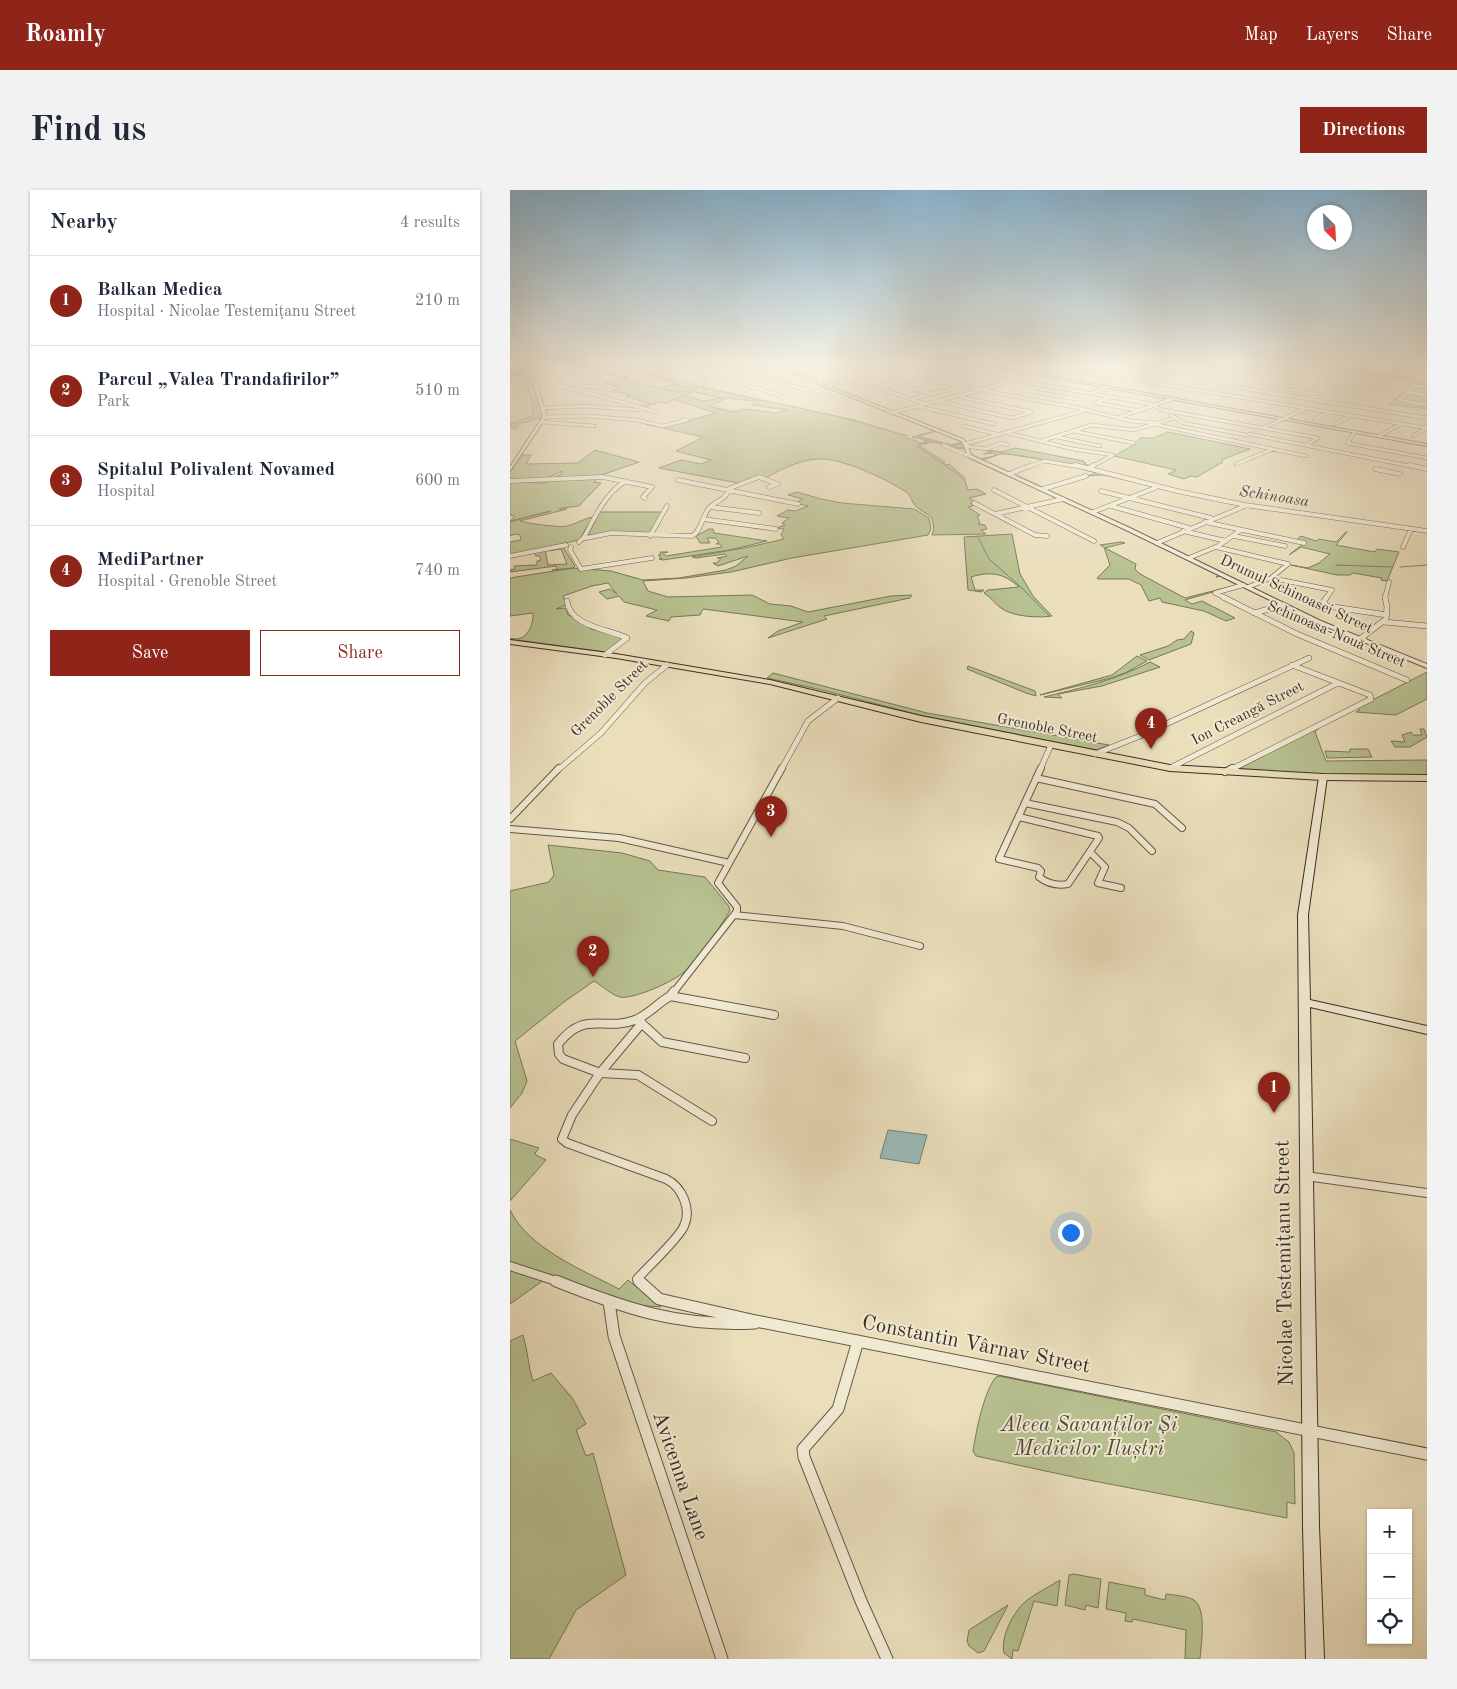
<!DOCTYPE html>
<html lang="en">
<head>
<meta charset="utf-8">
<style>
  body { margin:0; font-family:"Old Standard TT",serif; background:#f2f2f3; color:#1f2937 }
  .controls { position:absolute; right:15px; bottom:15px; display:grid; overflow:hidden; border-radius:0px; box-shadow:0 1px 4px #0004 }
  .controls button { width:45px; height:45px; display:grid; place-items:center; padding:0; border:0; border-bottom:1px solid #e0e1e3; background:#fff; color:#1f2937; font:25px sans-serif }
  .compass { position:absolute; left:797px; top:15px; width:45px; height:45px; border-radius:50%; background:#fff; box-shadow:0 1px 4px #0004; rotate:156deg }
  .you { position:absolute; left:560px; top:1042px; width:18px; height:18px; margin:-12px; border:4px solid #fff; border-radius:50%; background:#1a73e8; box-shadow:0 0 0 8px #1a73e833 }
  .badge { display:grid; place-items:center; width:32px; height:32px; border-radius:50%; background:#8f2418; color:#fff; font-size:16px; font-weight:700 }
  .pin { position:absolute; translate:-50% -41px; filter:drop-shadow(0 1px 2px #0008) }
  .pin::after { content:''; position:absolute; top:26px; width:18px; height:15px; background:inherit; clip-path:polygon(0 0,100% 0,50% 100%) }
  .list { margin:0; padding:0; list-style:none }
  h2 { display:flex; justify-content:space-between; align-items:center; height:65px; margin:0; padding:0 20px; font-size:21px }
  h2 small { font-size:16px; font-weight:400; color:#747a83 }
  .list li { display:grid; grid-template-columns:32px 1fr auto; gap:15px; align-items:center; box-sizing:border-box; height:90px; padding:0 20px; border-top:1px solid #e0e1e3 }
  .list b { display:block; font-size:19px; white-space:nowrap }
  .list p { margin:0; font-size:16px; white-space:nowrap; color:#747a83 }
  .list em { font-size:16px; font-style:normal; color:#747a83 }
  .actions { display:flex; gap:10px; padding:15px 20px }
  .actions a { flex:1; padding:11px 0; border:1px solid #8f2418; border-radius:0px; text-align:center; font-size:18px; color:#8f2418 }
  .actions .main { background:#8f2418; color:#fff }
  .icon { flex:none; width:28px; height:28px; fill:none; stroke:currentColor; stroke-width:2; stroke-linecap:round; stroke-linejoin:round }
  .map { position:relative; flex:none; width:917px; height:1469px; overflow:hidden; border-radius:0px }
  header { display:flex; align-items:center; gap:30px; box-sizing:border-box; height:70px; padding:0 25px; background:#8f2418; color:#fff }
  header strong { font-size:24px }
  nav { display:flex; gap:28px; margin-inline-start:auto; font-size:18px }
  .intro { display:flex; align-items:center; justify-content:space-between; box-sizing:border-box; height:120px; padding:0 30px }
  h1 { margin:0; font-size:35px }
  .button { padding:12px 22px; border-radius:0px; background:#8f2418; color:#fff; font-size:18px; font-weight:700 }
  main { display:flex; gap:30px; padding:0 30px }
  aside { flex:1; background:#fff; border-radius:0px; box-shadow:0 1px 4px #0004 }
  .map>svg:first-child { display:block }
  .green { fill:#b8c190; stroke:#78785a }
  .water { fill:#9abbb9; stroke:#73837d }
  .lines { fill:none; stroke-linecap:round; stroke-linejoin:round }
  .stream { stroke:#73837d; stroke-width:1 }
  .minor-far5-casing { stroke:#645a49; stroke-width:4 }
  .minor-far4-casing { stroke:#645a49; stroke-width:5 }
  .minor-far3-casing { stroke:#645a49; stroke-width:6 }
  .minor-far2-casing { stroke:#645a49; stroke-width:8 }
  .minor-far1-casing { stroke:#645a49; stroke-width:10 }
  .minor-casing { stroke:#645a49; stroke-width:13 }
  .tertiary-casing { stroke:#645a49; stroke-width:2 }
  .secondary-casing { stroke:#382e23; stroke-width:2 }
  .primary-casing { stroke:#382e23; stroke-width:2 }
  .minor-far5 { stroke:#f1ead3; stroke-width:3 }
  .minor-far4 { stroke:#f1ead3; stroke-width:4 }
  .minor-far3 { stroke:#f1ead3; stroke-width:5 }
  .minor-far2 { stroke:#f1ead3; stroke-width:6 }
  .minor-far1 { stroke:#f1ead3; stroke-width:8 }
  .minor { stroke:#f1ead3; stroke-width:11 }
  .tertiary { fill:#f1ead3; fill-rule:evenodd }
  .secondary { fill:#f1ead3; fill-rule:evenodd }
  .primary { fill:#eadebb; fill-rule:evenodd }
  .labels { text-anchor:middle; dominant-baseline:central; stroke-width:4; stroke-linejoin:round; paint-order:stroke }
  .far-street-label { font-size:15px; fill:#382e23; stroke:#f1ead3 }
  .far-water-label { font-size:16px; font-style:italic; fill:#505148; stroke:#f1ead3 }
  .near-street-label { font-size:21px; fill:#382e23; stroke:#f1ead3 }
  .near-park-label { font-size:21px; font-style:italic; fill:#524b39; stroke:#f1ead3 }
</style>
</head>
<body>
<header>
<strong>Roamly</strong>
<nav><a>Map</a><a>Layers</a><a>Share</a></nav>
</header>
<div class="intro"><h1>Find us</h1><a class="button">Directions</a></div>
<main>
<aside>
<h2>Nearby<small>4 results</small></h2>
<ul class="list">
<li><span class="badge">1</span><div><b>Balkan Medica</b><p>Hospital · Nicolae Testemițanu Street</p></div><em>210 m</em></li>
<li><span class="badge">2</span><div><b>Parcul „Valea Trandafirilor”</b><p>Park</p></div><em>510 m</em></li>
<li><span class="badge">3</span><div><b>Spitalul Polivalent Novamed</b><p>Hospital</p></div><em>600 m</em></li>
<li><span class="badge">4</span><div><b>MediPartner</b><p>Hospital · Grenoble Street</p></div><em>740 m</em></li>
</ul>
<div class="actions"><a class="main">Save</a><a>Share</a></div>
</aside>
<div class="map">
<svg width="917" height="1469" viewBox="0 0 917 1469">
  <rect width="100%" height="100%" fill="#eadebb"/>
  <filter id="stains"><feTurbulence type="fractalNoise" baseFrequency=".004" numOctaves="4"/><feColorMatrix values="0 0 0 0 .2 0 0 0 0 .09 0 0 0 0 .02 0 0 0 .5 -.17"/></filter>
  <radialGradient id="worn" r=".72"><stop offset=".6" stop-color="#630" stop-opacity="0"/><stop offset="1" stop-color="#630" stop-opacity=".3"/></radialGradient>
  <!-- green -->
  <path class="green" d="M 65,175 L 117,187 L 113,188 L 148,198 L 165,194 L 179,198 L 107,175 L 189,196 L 178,202 L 154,199 L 175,204 L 157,213 L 151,212 L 134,217 L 131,216 L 140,214 L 116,206 L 120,204 L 100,201 L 112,198 L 95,193 L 111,188 Z
    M 793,175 L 822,175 L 902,188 L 896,190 Z
    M 0,181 L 16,186 L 22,191 L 33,225 L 33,228 C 24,228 18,233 10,233 L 6,238 L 0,238 L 0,234 L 22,226 C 25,219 19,199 14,193 C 11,188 6,186 0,184 Z
    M 906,191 L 917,193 L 917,219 L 879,214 L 896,200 L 901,192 Z
    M 190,196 L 250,210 L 243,211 L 218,208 L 198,216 L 224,222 L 235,219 L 266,223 L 277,220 L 242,215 L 252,210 L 344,230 L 397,246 L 396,248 L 404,250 L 410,253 L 417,252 L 414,250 L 421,251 L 402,247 L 426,241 L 408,246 L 440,255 L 452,252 L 451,254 L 455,259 L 443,258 L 424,252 L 408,255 L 435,272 L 433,273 L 436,275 L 439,274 L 454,287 L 458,300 L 467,299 L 476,304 L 459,308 L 466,312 L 460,313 L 463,316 L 458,317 L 470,325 L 467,326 L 470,333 L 468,334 L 475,335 L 477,339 L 471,340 L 476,344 L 422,345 L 424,339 L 422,328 C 417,323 408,320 404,314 C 401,310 401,305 396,302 C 376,289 338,271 314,269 C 294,268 273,278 256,288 L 250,286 L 228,293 L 149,278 L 171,270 L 191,274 L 201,270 L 166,261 L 193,247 L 135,234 L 152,237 L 182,231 L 180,230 L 207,223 L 166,210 L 179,202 L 182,203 L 176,206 L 193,211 L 212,208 L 181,201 Z
    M 658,242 L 740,259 L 711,270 L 713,272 L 687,287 L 681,286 L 674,289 L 658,284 L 666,280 L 604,266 L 624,255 L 630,248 L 644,248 Z
    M 463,258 L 492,262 L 505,258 L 574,271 L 573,272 L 576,273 L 574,274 L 581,276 L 578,277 L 647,297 L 594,285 L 577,286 L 586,283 C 557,275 526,267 495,264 C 485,263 477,273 466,268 L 471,269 L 487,265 L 483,263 L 473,264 L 482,262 Z
    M 85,260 L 129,272 L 86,287 L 88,288 L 84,292 L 91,293 L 69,316 L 52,318 L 49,319 L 57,319 L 10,331 C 14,333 52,338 57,336 C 66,334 75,328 83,327 L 69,350 L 0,365 L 0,352 L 11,350 L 10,345 L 5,344 L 0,346 L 0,332 L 41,321 L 0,331 L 5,326 L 0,325 L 0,292 L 36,293 L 39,290 L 51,284 L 52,281 L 37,288 L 0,291 L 0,282 L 12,265 L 21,265 L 16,274 L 68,273 Z
    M 287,302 L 311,309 L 332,313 L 404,319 L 419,328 L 421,339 L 418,345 L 282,368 L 221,382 L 176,388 L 133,391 L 138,401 L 158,407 L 242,405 L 260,414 L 281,416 L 298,422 L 381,406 L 402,405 L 400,408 L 314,426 L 317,429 L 258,448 L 268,441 L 293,432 L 193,419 L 190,425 L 161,427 L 159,431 L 136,426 L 147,420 L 114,412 L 109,406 L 97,409 L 89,402 L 100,399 L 107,404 L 98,393 L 82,396 L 53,406 L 56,415 L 46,419 L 56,418 L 58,425 L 63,427 L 81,439 L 114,447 L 96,462 L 0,449 C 2,448 4,449 7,449 C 18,448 24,433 23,423 L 0,426 L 0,388 L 63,378 L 42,380 L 47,379 L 46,376 L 0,382 L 0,380 L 5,379 L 4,376 L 27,375 L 27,371 L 31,370 L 30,366 L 26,366 L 24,363 L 35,359 L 38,375 L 57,374 L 51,359 L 38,361 L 38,358 L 53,357 L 65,376 L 63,378 L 101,381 L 133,390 L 169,388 L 216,380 L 226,376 L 238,366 L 208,376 L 203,373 L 207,373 L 211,368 L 207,368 L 217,366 L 215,364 L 186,368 L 182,367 L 239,357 L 274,349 L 271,345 L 274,339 L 267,338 L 275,335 L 272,333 L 279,328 L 267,326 L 278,320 L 285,321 L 298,316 L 285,313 L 293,309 L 278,305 Z
    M 90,322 L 153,322 L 140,344 L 78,345 Z
    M 199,339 L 203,339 L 204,343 L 257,351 L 220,360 L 153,370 L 149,369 L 152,369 L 148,365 L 151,365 L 150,362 L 158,362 L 153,363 L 156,366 L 212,357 L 210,354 L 206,354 L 209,352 L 205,348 L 197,348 L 200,353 L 190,353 L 186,346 Z
    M 836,342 L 837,342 L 826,355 L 865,362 L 867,359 L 889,362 L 877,391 L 871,390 L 872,388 L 843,383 L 840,385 L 827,385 L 781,375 L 798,378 L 809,373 L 820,364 L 791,357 L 779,365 L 793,354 L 784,352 L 791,346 L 806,351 L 809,349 L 826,352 Z
    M 502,344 L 510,384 L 523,406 L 542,426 C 529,428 503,427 491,418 C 485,414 482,408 474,403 L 478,400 L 509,397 C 493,383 481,381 461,387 L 465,400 L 474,400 L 472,402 L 458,400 L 454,347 Z
    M 611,352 L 615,353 L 595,358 L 626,374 L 625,379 L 630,384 L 675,408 L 727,395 L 710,386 L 706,387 L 710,386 L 730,394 L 675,410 L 682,414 L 692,411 L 725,428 L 716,431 L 694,421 L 652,412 L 650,408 L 639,411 L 631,395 L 619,389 L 588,389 L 587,388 L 600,375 L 594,357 L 590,355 Z
    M 681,441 L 684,443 L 681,454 L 639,470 L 630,465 L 658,456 L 667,450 L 674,449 Z
    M 627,466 L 637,471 L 615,483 L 601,488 L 530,505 L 602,485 Z
    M 640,472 L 650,477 L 592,496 L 548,504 L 552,508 L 534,507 C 571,498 606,490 640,472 Z
    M 458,476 L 525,501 L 526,506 L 516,503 L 457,479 Z
    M 917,482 L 917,509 L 886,525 L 846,522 L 850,520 L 847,518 Z
    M 263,483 L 417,523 L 599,555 L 586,560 L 410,525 L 312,500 L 257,488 Z
    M 811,536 L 805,542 L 816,571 L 917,570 L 917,586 L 824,585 L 728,579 Z
    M 910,539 L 914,539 L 917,547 L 900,557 L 885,557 L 881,551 L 895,552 L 892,545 L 901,542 L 903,545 L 912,545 Z
    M 840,559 L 858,559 L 862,567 L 817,568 L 815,561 L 840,562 Z
    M 38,655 L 112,663 L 140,671 L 148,680 L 195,687 L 218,715 L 220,720 C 216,730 182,775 174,782 C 165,791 122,810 110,807 C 100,804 93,796 84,791 L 54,812 L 5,851 L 17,891 L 12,903 L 0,918 L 0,701 L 39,692 L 44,685 Z
    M 0,949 L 29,958 L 25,963 L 26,965 L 36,970 L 0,1011 Z
    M 0,1020 C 19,1059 73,1080 109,1099 L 118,1090 L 151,1117 L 125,1115 L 41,1085 L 0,1114 Z
    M 13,1145 C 18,1161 18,1176 23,1191 L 41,1183 L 63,1209 L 76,1234 L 66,1240 L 76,1266 L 83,1263 L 116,1385 L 66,1420 L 39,1469 L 0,1469 L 0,1151 Z
    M 489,1186 L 766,1242 L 779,1252 L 784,1263 L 785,1314 L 777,1312 L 777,1328 L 568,1288 L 466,1266 L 463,1261 C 466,1242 474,1201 486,1187 Z
    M 563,1384 L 591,1389 L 588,1418 L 576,1415 L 575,1420 L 555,1415 L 559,1385 Z
    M 550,1390 L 547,1416 L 524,1411 L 508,1461 L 503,1460 L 502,1469 L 494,1463 C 490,1447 504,1421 516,1411 C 526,1403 539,1397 550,1390 Z
    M 599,1392 L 635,1399 L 635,1405 L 655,1410 L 656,1404 C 664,1405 677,1406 684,1410 C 697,1419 691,1454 690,1469 L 675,1469 L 676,1440 L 623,1429 L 622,1432 L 615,1431 L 616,1423 L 596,1419 Z
    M 498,1415 L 474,1461 L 468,1463 L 459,1456 L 457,1451 L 459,1440 Z"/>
  <!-- water -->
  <path class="water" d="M 378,940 L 417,945 L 409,974 L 370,968 Z"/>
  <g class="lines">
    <!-- stream -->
    <path class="stream" d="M 110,175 L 187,196
      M 860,175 L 917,184
      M 189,197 L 321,225 L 398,246
      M 426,251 L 442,255
      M 405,255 L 449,285 L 454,291
      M 442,255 L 452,254
      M 441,256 L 454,258
      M 475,260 L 535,270
      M 468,347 L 479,369 L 511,397 L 539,426
      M 826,375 L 882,377
      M 890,377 L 917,375"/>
    <defs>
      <path id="minor-far5" d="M 33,175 L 26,177 L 50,186
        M 69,175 L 81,175
        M 121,175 L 123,175
        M 156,175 L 202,186
        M 196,175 L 210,178
        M 213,175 L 302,202
        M 313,175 L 326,178
        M 534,175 L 917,238
        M 366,181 L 564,217 L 621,231 L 646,233
        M 428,183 L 450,186 L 489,175
        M 203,185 L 269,205
        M 294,188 L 328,178
        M 371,188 L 422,204
        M 408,188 L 453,175
        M 482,190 L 508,181
        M 504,190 L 647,215
        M 308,192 L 363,175
        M 26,194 L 37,192 L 147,222
        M 190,196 L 213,175
        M 318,196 L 343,190 L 370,179
        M 532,196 L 520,201 L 566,209
        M 718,196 L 917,228
        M 757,196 L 815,205 L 813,213
        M 65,198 L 83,196 L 101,200
        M 471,200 L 523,183
        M 897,202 L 905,196 L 917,197
        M 582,203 L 598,197
        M 917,205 L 897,202 L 889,210 L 917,215
        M 451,207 L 521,222
        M 600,207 L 586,213 L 631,221
        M 401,209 L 447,198
        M 427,211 L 502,228 L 522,222
        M 416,214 L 356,194 L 380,185 L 424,175
        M 644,216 L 653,220 L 808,248 L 796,255
        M 411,217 L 484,234
        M 33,218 L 75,216 L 128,220
        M 381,223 L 467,201
        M 661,225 L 673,233 L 736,245
        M 35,227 L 77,226 L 127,230 L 153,236 L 177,230 L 173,229
        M 610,227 L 662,209
        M 804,229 L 818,223
        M 32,232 L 84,236
        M 643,234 L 796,266
        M 825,234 L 841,226
        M 453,236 L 490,245
        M 755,237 L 795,219
        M 563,241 L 624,253
        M 845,242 L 837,253 L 917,268
        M 498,243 L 563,259 L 603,265 L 581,277
        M 739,244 L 905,277
        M 869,246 L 891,234
        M 903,246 L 917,238
        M 547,247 L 590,256
        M 531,251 L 582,235 L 624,240 L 664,228
        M 455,254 L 573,221
        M 433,255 L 459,266
        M 456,256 L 476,259 L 491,253 L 498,255
        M 726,274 L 763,259
        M 519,277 L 534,271 L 570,277"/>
      <path id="minor-far4" d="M 565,275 L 667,301 L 735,315 L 917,341
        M 899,275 L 917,279
        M 579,278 L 584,275
        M 865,279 L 890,284
        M 499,284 L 522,275
        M 168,290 L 288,314
        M 0,291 L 93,287 L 142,297
        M 533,299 L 576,286
        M 484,300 L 584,351
        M 591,301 L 701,328
        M 135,308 L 133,307 L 142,297
        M 464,313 L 525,345 L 537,346
        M 601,316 L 679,338
        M 200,317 L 249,323
        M 583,322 L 645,298
        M 485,324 L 553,309
        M 193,329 L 266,339
        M 695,332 L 794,353
        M 673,341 L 716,351
        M 140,346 L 157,316
        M 724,346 L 775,356
        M 76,348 L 101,343 L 182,346 C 191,342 192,326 199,318 C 205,311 217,310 218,299 L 249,287 L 268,294 L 259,297
        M 69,352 C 76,347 78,339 82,332 C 91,316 100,300 116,291
        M 647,353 L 735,316
        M 61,357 L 60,360 L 71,379 L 142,368
        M 706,357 L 778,374 L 761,388 L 738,397
        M 893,357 L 901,339
        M 0,366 L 56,355
        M 679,368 L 708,356 L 731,340
        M 761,388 L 822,400 L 816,408
        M 716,408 L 705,403 L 733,395
        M 875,408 L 879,392"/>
      <path id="minor-far3" d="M 713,407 L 787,444 L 897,490
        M 817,407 L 813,412 L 817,416 L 877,425
        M 57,411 C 60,437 99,439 117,448 L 95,465
        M 744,423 L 774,415
        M 874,432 L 917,436
        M 850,449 L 876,429 L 877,417 L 875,407
        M 585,564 L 630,546 L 799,468
        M 660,578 L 828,493
        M 48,580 L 91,543 L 135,493 L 157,475
        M 271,580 L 298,531 L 328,508
        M 530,580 L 541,555
        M 720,580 L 861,509 L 860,505 L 782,475"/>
      <path id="minor-far2" d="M 715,582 L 722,578
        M 526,588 L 645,614 L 672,638
        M 515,613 L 607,632 L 619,638 L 642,661
        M 509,627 L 588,646 L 589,648 L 558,694 C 547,696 538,694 529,687 L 531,681 L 528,678 L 489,669 L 531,578
        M 0,629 L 49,578
        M 0,639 L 109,648 L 219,673
        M 580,662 L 595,677 L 588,693 L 611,698
        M 224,725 L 333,736 L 410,756
        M 163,803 L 227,721 L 227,717 L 208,693 L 272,578"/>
      <path id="minor-far1" d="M 160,806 L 264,825
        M 127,829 L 152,852 L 235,868
        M 90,883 L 128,885 L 202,931
        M 90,883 L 132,833
        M 796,986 L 917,1003
        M 0,1076 L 49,1092
        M 131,1092 L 127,1089 C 137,1078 170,1047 174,1036 C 182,1019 172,997 156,989 L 57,953 L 52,949 L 62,925 L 90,883 L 53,869 L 49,864 L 48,854 C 76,819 92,842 125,830 C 138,825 148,813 160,806 L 164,801"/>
      <path id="minor" d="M 46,1091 C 116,1119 169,1137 245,1133
        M 129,1091 L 149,1109 L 246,1131 L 917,1264
        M 99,1112 L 104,1146 L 212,1469
        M 348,1151 L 328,1219 L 293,1259 L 294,1267 L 351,1411 L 377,1469"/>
      <path id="tertiary" d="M 261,175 L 265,175 L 453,249 L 457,253 L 461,265 L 620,338 L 811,431 L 917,474 L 917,478 L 807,433 L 616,340 L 458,267 L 453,253 L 451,251 Z
        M 473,175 L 479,175 L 917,254 L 917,256 Z
        M 0,179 L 19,185 L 25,189 L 37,226 L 0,281 L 0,277 L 33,226 L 22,190 L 17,187 L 0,181 Z"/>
      <path id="secondary" d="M 813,584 L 817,587 L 798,725 L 800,810 L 917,836 L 917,844 L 800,817 L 809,1336 L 814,1469 L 796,1469 L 793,1336 L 788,725 L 809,587 Z"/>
      <path id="primary" d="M 0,450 L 106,464 L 260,490 L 411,526 L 660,575 L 813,584 L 917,585 L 917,591 L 813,590 L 660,581 L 411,532 L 260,494 L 106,468 L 0,454 Z"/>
    </defs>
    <!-- minor-far5 casing -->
    <use href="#minor-far5" class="minor-far5-casing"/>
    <!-- minor-far4 casing -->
    <use href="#minor-far4" class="minor-far4-casing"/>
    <!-- minor-far3 casing -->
    <use href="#minor-far3" class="minor-far3-casing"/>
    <!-- minor-far2 casing -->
    <use href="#minor-far2" class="minor-far2-casing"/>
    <!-- minor-far1 casing -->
    <use href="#minor-far1" class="minor-far1-casing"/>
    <!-- minor casing -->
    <use href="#minor" class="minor-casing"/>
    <!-- tertiary casing -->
    <use href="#tertiary" class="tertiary-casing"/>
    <!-- secondary casing -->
    <use href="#secondary" class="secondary-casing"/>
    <!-- primary casing -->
    <use href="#primary" class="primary-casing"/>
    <!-- minor-far5 -->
    <use href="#minor-far5" class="minor-far5"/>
    <!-- minor-far4 -->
    <use href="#minor-far4" class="minor-far4"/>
    <!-- minor-far3 -->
    <use href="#minor-far3" class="minor-far3"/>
    <!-- minor-far2 -->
    <use href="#minor-far2" class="minor-far2"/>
    <!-- minor-far1 -->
    <use href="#minor-far1" class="minor-far1"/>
    <!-- minor -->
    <use href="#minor" class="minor"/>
    <!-- tertiary -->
    <use href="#tertiary" class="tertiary"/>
    <!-- secondary -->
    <use href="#secondary" class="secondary"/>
    <!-- primary -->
    <use href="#primary" class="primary"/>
  </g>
  <!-- sky -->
  <linearGradient id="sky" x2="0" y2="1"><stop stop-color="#89b7d5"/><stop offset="0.46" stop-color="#f6f0e0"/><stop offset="1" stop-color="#f6f0e0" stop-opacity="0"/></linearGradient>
  <rect width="917" height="380" fill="url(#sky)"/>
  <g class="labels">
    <!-- far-street labels -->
    <g class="far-street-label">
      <text transform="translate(786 405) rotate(25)">Drumul Schinoasei Street</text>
      <text transform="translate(826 445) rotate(23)">Schinoasa-Nouă Street</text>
      <text transform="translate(100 509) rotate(-45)">Grenoble Street</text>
      <text transform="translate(738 524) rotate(-27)">Ion Creangă Street</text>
      <text transform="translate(537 539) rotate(11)">Grenoble Street</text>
    </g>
    <!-- far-water labels -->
    <g class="far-water-label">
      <text transform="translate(764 307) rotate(9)">Schinoasa</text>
    </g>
    <!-- near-street labels -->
    <g class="near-street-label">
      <text transform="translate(775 1073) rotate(-91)">Nicolae Testemițanu Street</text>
      <text transform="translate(466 1155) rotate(11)">Constantin Vârnav Street</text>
      <text transform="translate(170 1286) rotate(71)">Avicenna Lane</text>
    </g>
    <!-- near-park labels -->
    <g class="near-park-label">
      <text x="579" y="1235">Aleea Savanților Și<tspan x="579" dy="24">Medicilor Iluștri</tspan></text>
    </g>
  </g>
  <rect width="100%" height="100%" filter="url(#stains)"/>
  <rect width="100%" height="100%" fill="url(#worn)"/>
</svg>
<div class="controls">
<button>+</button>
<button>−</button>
<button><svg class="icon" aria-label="locate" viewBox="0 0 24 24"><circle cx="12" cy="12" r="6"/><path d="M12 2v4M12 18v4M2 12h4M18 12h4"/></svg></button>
</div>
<svg class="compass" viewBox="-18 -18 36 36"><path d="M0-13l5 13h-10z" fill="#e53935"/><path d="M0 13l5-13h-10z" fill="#747a83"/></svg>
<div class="you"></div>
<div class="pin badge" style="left:764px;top:923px">1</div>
<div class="pin badge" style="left:83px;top:787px">2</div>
<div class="pin badge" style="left:261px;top:647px">3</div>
<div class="pin badge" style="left:641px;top:559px">4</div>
</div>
</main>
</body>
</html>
